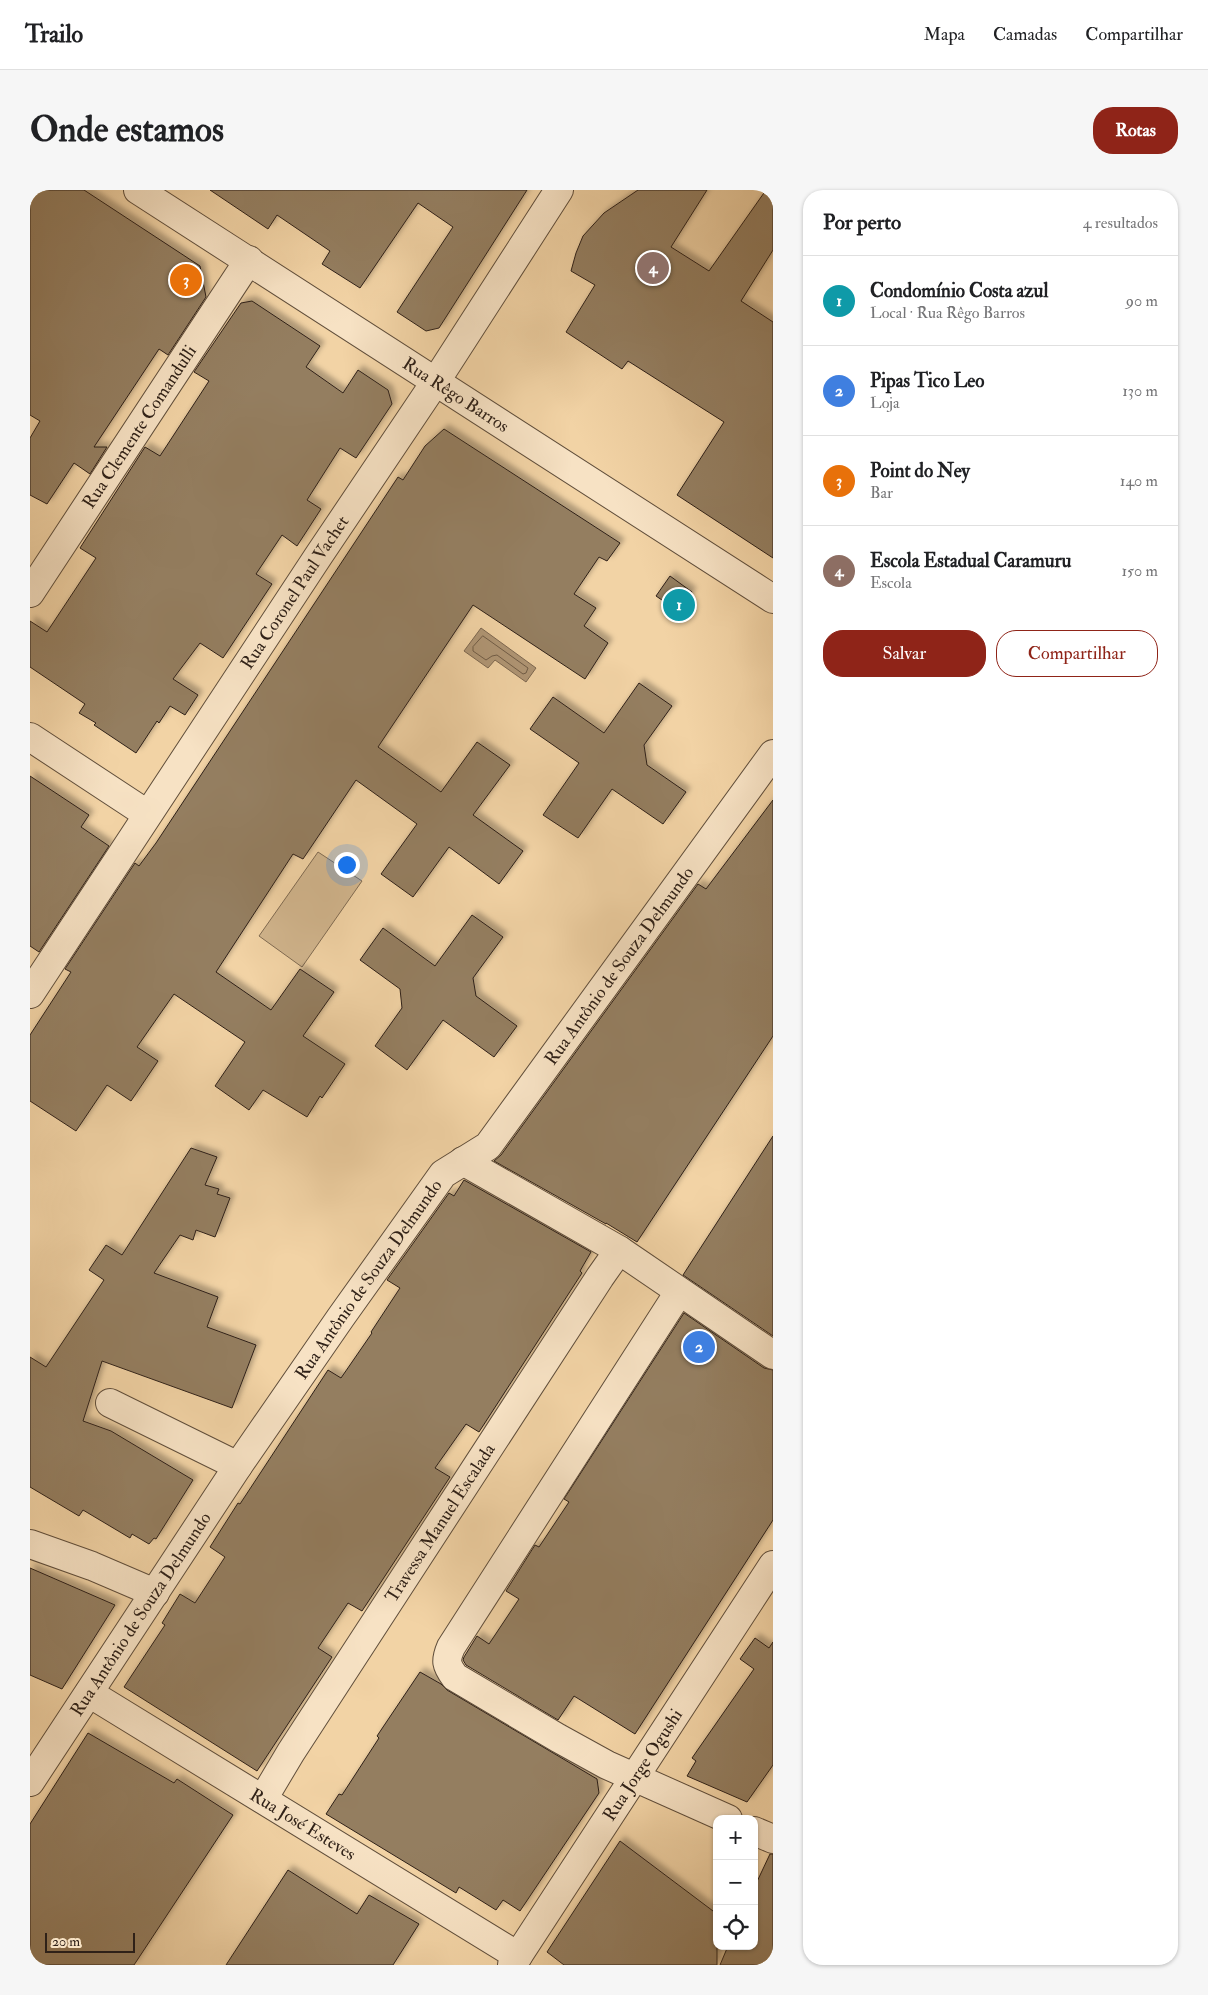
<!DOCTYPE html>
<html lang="pt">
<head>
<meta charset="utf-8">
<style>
  body { margin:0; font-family:"IM FELL Double Pica",serif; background:#f6f6f6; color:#202124 }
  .controls { position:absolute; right:15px; bottom:15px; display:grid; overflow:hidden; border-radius:10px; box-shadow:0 1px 4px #0004 }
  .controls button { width:45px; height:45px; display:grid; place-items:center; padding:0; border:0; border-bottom:1px solid #e0e0e0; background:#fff; color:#202124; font:25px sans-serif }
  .scale { position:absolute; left:15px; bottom:12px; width:90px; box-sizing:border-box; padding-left:5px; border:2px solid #2f2118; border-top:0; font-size:14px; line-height:18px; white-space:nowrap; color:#2f2118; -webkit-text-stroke:4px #f7e2c4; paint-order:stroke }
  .you { position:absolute; left:316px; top:674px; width:18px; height:18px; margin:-12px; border:4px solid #fff; border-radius:50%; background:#1a73e8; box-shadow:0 0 0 8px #1a73e833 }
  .badge { display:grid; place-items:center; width:32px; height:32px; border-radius:50%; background:#8f2418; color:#fff; font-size:16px; font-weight:700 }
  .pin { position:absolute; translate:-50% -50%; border:2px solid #fff; box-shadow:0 1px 5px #0006 }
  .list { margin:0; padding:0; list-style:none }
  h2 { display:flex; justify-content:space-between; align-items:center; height:65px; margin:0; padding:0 20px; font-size:21px }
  h2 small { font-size:16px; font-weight:400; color:#757577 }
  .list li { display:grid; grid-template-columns:32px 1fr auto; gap:15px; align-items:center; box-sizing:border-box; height:90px; padding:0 20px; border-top:1px solid #e0e0e0 }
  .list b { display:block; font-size:19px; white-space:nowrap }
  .list p { margin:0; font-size:16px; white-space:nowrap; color:#757577 }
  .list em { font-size:16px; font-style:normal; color:#757577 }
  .actions { display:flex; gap:10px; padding:15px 20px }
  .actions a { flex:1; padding:11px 0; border:1px solid #8f2418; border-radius:20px; text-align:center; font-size:18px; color:#8f2418 }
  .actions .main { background:#8f2418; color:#fff }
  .icon { flex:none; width:28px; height:28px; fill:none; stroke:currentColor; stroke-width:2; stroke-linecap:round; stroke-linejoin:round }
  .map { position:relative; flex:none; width:743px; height:1775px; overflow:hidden; border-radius:20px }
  header { display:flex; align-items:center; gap:30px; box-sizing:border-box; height:70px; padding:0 25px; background:#fff; border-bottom:1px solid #e0e0e0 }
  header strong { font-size:24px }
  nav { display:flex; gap:28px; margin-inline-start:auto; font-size:18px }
  .intro { display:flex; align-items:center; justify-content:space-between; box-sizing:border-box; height:120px; padding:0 30px }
  h1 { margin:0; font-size:35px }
  .button { padding:12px 22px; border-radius:20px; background:#8f2418; color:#fff; font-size:18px; font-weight:700 }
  main { display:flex; gap:30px; padding:0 30px }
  aside { flex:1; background:#fff; border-radius:20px; box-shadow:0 1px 4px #0004 }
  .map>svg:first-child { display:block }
  .green { fill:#d1b58d; stroke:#806b52 }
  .water { fill:#b09675; stroke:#7c6750 }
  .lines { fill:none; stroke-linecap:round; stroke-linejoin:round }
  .shore { stroke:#705c46; stroke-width:1 }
  .building { fill:#947e61; stroke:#2f2118; filter:url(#shadow) }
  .minor-casing { stroke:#604e3b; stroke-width:30 }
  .minor { stroke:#f7e2c4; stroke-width:28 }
  .labels { text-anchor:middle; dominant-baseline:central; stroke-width:5; stroke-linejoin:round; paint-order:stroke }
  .street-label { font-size:18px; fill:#2f2118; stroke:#f7e2c4 }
</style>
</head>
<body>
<header>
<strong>Trailo</strong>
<nav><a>Mapa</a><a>Camadas</a><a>Compartilhar</a></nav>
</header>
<div class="intro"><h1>Onde estamos</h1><a class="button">Rotas</a></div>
<main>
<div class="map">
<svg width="743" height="1775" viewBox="0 0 743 1775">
  <defs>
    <filter id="shadow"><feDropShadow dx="4.5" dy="-4.5" stdDeviation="2.5" flood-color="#0004"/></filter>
  </defs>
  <rect width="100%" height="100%" fill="#f2d3a5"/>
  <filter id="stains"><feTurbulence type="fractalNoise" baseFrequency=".004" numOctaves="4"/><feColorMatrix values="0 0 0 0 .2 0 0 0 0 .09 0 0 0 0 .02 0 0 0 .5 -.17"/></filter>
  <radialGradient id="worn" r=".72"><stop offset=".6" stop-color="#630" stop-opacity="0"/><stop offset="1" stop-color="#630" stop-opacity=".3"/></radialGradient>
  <!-- green -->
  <path class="green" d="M 288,662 L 332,691 L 272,777 L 229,746 Z"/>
  <!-- water -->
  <path class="water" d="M 451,438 L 506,478 L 496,492 L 465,470 L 458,478 L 434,461 Z"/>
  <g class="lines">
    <!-- shore -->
    <path class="shore" d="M 453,446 L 498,478 L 496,483 L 493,484 L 467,465 L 462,466 L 456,470 L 443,461 L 443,457 Z"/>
  </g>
  <!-- building -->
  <path class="building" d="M 0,0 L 54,0 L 170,76 L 176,107 L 138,165 L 129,159 L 64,257 L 77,257 L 60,284 L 44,273 L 17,314 L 0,305 L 0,248 L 10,231 L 0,225 Z
    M 180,0 L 497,0 L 409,138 L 396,141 L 367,122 L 423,37 L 388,13 L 330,98 L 292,74 L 300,61 L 247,25 L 238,39 Z
    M 608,0 L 677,0 L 641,57 L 679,81 L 736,0 L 743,0 L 743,60 L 711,111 L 743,132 L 743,368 L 647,305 L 694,232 L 598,171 L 592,179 L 536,142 L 565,95 L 541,81 L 546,63 L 553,46 L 574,23 Z
    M 222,111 L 290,156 L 276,177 L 313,203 L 328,180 L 358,200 L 362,214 L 326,268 L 310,258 L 277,310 L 291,319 L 267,356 L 252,345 L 226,384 L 242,394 L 193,468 L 170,453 L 143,489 L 168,505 L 155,525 L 140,516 L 129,533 L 127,531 L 106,563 L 64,535 L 66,533 L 49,523 L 55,514 L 0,477 L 0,431 L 17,442 L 66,368 L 50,358 L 115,257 L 130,266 L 179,191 L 164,182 L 211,113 Z
    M 414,239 L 590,353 L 577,371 L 569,367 L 544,404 L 566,418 L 554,436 L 578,453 L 555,489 L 443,415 L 348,557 L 411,602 L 447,552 L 480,575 L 443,625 L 493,661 L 469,694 L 419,657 L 383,707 L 351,684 L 387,634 L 326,590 L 273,669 L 263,664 L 186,782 L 241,820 L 270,779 L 304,802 L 273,846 L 315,874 L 292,908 L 290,906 L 277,927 L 233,900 L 219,920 L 185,896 L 215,852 L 144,804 L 107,857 L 128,871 L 101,911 L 77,895 L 46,941 L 0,911 L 0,845 L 41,782 L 35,779 L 105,673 L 109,676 L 126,653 L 368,287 L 373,290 L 395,256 Z
    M 640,386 L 662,402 L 648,421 L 626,406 Z
    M 609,493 L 642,516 L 614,555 L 617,575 L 656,602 L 633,634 L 582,599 L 548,648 L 513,625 L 549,573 L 500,539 L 523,507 L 574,543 Z
    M 0,586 L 59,625 L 51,637 L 79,656 L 9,762 L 0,756 Z
    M 743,610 L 743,846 L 607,1052 L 576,1033 L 576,1034 L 464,971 L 471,965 L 668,694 L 676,699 Z
    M 442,725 L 473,747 L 443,788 L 446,806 L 487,836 L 464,867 L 413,830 L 377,880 L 345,856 L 372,818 L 370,799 L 330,770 L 353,738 L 405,776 Z
    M 743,946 L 743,1146 L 653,1085 Z
    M 161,958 L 187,967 L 175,995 L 189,999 L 187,1004 L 200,1008 L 185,1047 L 166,1040 L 163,1050 L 150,1045 L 124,1083 L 188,1107 L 177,1137 L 226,1155 L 202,1218 L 72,1171 L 53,1231 L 81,1241 L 163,1290 L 126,1349 L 124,1348 L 119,1354 L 102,1344 L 100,1348 L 53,1320 L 49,1326 L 0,1297 L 0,1167 L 16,1177 L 74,1090 L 59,1080 L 76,1055 L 92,1065 Z
    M 434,990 L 561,1062 L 550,1081 L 552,1083 L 449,1242 L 436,1234 L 405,1278 L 420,1287 L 332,1421 L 318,1413 L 288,1458 L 302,1467 L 227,1581 L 94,1497 L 135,1435 L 132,1433 L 150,1404 L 165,1413 L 195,1367 L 180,1357 L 208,1313 L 210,1314 L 298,1180 L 311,1188 L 342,1143 L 341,1142 L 370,1098 L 357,1090 L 419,1003 L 424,1006 Z
    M 654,1123 L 734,1178 L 743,1180 L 743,1330 L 605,1544 L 544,1506 L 528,1530 L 436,1475 L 433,1470 L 434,1467 L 447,1446 L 459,1454 L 489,1409 L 476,1401 L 505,1355 L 509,1357 L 539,1312 L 534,1309 Z
    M 0,1378 L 85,1415 L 32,1499 L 0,1485 Z
    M 725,1448 L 739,1458 L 743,1452 L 743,1575 L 717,1612 L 657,1586 L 666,1571 L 662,1568 L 724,1479 L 710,1469 Z
    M 390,1482 L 411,1494 L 417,1500 L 567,1589 L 569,1603 L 490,1721 L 473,1710 L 466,1720 L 429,1697 L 426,1703 L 296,1624 L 309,1604 L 312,1605 L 349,1548 L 347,1546 Z
    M 58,1543 L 144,1593 L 147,1589 L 203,1625 L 104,1775 L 0,1775 L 0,1634 Z
    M 590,1651 L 687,1724 L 687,1775 L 534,1775 L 517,1762 Z
    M 740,1664 L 743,1664 L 743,1775 L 690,1775 L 698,1756 L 724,1756 L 724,1698 Z
    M 258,1680 L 327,1724 L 339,1705 L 389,1734 L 363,1775 L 196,1775 Z"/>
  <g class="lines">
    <defs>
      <g id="minor">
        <path id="s1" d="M 108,0 L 743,409"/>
        <path id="s2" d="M 0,403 L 219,70"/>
        <path d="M 0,547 L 117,624"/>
        <path id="s3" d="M 0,804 L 289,365 L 406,191 L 529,0"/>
        <path d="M 433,971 L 589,1060 L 743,1165"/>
        <path d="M 649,1102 L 421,1457 C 415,1471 416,1475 425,1487 L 528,1548 L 577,1575 L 698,1629"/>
        <path d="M 80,1213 L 208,1276"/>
        <path d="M 0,1354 L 62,1376 L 125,1403"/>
        <path id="s4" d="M 59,1503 L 488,1766"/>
        <path id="s5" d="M 0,1592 L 208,1276 L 311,1127 L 413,984 L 458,956 L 743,564"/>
        <path id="s6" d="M 233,1609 L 261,1562 L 570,1087 L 589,1060"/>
        <path d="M 724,1641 L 743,1649"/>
        <path id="s7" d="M 482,1775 L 743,1375"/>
      </g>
    </defs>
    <!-- minor casing -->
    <use href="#minor" class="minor-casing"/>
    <!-- minor -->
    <use href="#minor" class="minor"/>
  </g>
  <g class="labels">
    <!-- street labels -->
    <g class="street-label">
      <text stroke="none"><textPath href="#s1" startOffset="378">Rua Rêgo Barros</textPath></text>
      <text stroke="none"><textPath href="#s2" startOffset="199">Rua Clemente Comandulli</textPath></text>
      <text stroke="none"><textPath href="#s3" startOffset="481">Rua Coronel Paul Vachet</textPath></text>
      <text stroke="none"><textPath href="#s5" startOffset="1011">Rua Antônio de Souza Delmundo</textPath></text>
      <text stroke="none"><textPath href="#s5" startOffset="606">Rua Antônio de Souza Delmundo</textPath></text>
      <text stroke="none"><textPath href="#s6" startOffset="328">Travessa Manuel Escalada</textPath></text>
      <text stroke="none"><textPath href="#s5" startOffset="201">Rua Antônio de Souza Delmundo</textPath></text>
      <text stroke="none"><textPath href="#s7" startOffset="239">Rua Jorge Ogushi</textPath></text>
      <text stroke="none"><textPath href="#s4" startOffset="251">Rua José Esteves</textPath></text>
    </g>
  </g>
  <rect width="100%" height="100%" filter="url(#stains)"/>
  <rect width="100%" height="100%" fill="url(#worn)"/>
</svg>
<div class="controls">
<button>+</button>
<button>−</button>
<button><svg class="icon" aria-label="locate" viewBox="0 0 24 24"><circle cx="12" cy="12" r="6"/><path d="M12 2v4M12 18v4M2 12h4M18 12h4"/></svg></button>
</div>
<div class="scale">20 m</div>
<div class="you"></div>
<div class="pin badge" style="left:649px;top:415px;background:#0f9aa8">1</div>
<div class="pin badge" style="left:669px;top:1157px;background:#3f7fe0">2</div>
<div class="pin badge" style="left:156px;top:90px;background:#e8710a">3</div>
<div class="pin badge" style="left:623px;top:78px;background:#8d6e63">4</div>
</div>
<aside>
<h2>Por perto<small>4 resultados</small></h2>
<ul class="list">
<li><span class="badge" style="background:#0f9aa8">1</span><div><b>Condomínio Costa azul</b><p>Local · Rua Rêgo Barros</p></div><em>90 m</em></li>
<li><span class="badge" style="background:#3f7fe0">2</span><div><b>Pipas Tico Leo</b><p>Loja</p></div><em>130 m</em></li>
<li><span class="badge" style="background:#e8710a">3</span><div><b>Point do Ney</b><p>Bar</p></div><em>140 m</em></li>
<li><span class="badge" style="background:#8d6e63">4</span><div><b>Escola Estadual Caramuru</b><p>Escola</p></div><em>150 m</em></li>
</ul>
<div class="actions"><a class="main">Salvar</a><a>Compartilhar</a></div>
</aside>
</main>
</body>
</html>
